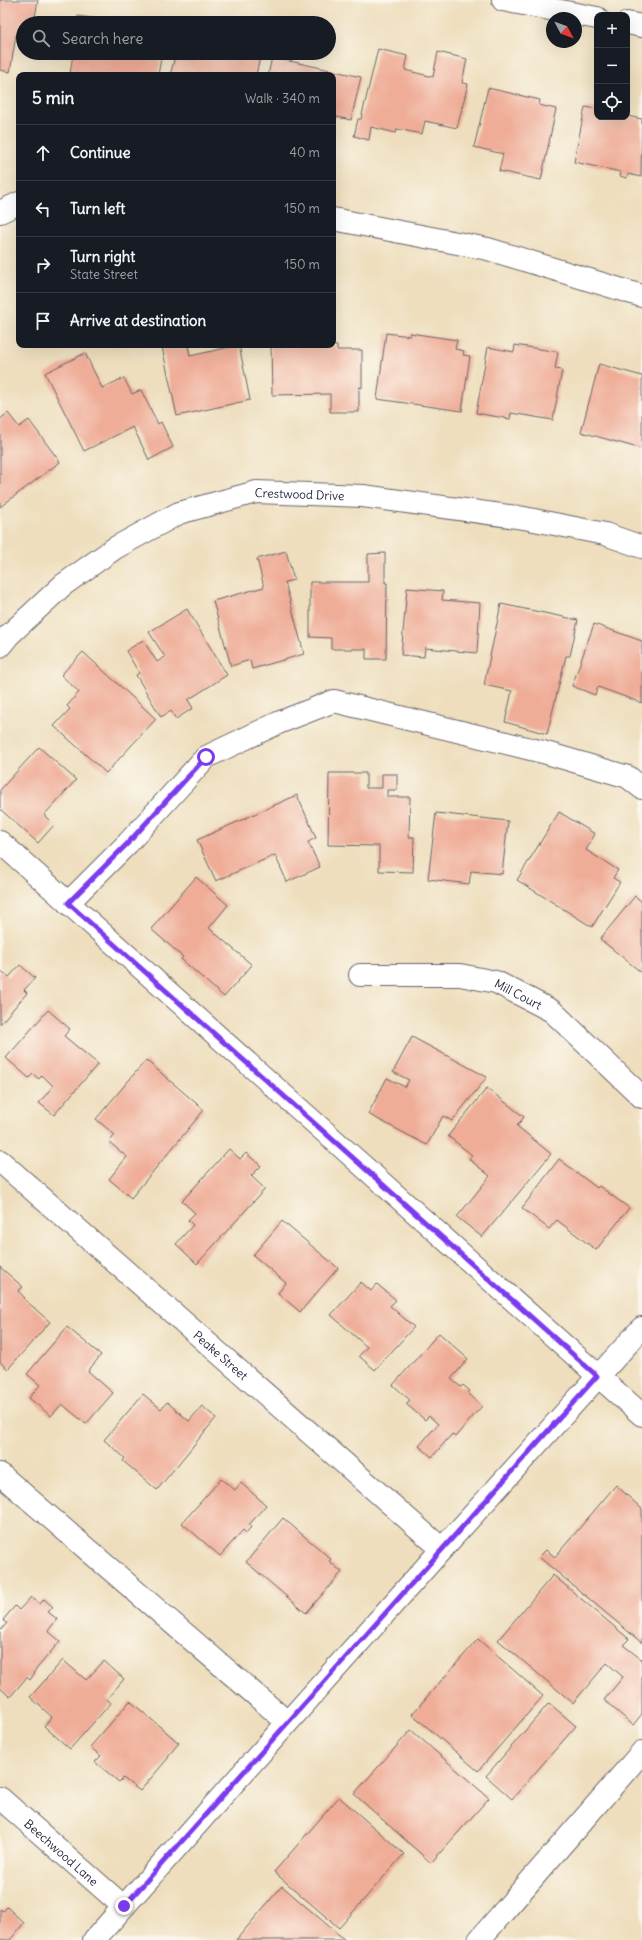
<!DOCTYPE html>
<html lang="en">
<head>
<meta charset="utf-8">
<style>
  body { margin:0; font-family:Delius,sans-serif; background:#242831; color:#f1f3f6 }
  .controls { position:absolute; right:12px; top:12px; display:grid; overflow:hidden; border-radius:8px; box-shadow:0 4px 16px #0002 }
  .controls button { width:36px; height:36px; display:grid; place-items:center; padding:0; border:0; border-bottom:1px solid #363941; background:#171b24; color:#f1f3f6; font:20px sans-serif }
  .compass { position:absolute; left:546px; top:12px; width:36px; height:36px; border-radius:50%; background:#171b24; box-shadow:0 4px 16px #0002; rotate:131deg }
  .stop { position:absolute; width:12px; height:12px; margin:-9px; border:3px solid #7c3aed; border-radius:50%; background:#fff }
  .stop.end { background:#7c3aed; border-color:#fff; box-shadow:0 1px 4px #0008 }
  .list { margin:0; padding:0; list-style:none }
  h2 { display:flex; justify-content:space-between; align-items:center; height:52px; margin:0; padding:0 16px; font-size:17px }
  h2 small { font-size:13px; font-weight:400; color:#9ea1a6 }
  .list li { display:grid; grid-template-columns:26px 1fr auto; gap:12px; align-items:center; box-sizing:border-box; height:56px; padding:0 16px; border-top:1px solid #363941 }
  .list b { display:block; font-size:15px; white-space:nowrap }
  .list p { margin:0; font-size:13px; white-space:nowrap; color:#9ea1a6 }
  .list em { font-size:13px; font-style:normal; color:#9ea1a6 }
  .icon { flex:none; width:22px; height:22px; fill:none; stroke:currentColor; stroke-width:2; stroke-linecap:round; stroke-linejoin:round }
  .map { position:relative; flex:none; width:642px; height:1940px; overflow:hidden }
  .search { position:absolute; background:#171b24; box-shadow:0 4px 16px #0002; left:16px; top:16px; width:320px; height:44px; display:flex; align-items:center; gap:10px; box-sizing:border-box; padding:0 14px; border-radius:22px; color:#9ea1a6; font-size:15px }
  .panel { position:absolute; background:#171b24; box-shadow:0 4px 16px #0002; left:16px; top:72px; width:320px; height:276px; border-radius:8px }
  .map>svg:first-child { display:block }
  .building { fill:#efad98 }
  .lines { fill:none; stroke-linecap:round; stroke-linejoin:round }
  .minor-casing { stroke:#696468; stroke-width:24 }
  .minor { stroke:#fff; stroke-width:22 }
  .route { stroke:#7c3aed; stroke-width:5 }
  .labels { text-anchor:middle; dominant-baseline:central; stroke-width:3; stroke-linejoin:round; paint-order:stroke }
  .street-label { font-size:12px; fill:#22223b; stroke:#fbf7ec }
</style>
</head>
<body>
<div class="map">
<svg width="642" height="1940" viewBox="0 0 642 1940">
  <rect width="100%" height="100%" fill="#fbf7ec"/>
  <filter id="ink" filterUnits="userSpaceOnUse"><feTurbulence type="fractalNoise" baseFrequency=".025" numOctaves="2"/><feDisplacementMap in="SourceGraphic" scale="8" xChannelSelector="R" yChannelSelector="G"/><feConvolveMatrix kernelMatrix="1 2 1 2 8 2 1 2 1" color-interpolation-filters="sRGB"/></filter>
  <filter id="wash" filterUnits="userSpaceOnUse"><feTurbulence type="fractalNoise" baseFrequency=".012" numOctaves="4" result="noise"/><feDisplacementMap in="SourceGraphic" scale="16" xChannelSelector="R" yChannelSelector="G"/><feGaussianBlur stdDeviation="0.9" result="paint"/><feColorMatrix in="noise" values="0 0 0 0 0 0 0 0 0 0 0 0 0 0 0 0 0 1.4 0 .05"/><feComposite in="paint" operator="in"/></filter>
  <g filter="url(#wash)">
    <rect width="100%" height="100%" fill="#eedebd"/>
    <g id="blocks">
      <!-- building -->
      <path class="building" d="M 0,0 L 38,0 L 34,23 L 23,23 L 23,36 L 16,35 L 10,72 L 0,70 Z
        M 78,16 L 120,22 L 120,23 L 77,23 Z
        M 378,49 L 408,56 L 405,70 L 433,77 L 438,52 L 467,59 L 462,83 L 468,84 L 457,128 L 425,121 L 422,134 L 397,129 L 396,133 L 371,127 L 369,140 L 354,136 L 358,119 L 361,119 Z
        M 73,53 L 162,53 L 158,75 L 70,75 Z
        M 176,53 L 261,53 L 256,75 L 170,75 Z
        M 272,57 L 361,77 L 351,120 L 333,116 L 333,75 L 268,75 Z
        M 488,88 L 540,100 L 539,105 L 556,109 L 541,180 L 499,171 L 503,154 L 474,147 Z
        M 585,107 L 597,109 L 597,117 L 627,116 L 642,119 L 641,177 L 628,174 L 627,178 L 620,176 L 621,172 L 574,162 Z
        M 386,333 L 410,336 L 410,333 L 457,340 L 455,349 L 464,351 L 463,355 L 470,356 L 462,411 L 377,399 Z
        M 170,345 L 188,345 L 190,356 L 239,345 L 250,400 L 177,416 L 162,347 Z
        M 271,345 L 331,345 L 337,346 L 337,350 L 362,350 L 362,388 L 359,387 L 359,412 L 330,412 L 330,394 L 272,395 Z
        M 515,345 L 558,352 L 555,369 L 562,370 L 553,420 L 511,413 L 510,419 L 476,413 L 488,347 L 514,352 Z
        M 85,353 L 102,388 L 124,378 L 132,394 L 141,390 L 158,424 L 161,422 L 173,447 L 149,460 L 133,427 L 84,451 L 45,373 Z
        M 599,364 L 642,376 L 642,449 L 581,432 Z
        M 8,413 L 19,427 L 29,420 L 60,462 L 0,507 L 0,419 Z
        M 286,551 L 294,580 L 285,582 L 304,654 L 252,669 L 250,660 L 231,666 L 213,601 L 264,587 L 257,559 Z
        M 385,553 L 385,583 L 387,583 L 386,659 L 366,659 L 366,649 L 331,649 L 331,638 L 310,637 L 310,582 L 368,582 L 368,554 Z
        M 407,588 L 443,591 L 442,600 L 480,603 L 477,653 L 425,648 L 424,657 L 401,655 Z
        M 501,604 L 578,620 L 570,656 L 566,656 L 547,734 L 505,722 L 512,691 L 484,685 Z
        M 187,609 L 227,675 L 188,700 L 193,708 L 176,719 L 171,711 L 161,717 L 136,675 L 139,673 L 126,651 L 143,640 L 157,662 L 165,657 L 149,632 Z
        M 594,624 L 642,641 L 642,703 L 598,687 L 595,695 L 572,686 Z
        M 83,652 L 156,719 L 106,773 L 54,726 L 70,709 L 67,706 L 79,692 L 61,675 Z
        M 39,747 L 76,780 L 44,815 L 54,825 L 38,843 L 0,809 L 0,790 Z
        M 329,773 L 366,773 L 366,788 L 382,788 L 382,774 L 397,774 L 397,790 L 387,790 L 387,797 L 410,797 L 409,837 L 414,837 L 413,872 L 379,871 L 379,846 L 328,845 Z
        M 297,795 L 316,838 L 308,842 L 320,867 L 287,882 L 275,855 L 216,881 L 197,840 Z
        M 559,812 L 595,834 L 586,850 L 618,870 L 613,878 L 620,882 L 592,927 L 517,880 Z
        M 436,813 L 508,821 L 502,874 L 471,871 L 469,884 L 428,879 Z
        M 196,877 L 228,905 L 209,928 L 252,965 L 224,997 L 181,959 L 183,957 L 151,929 Z
        M 635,896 L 642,902 L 642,973 L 600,939 Z
        M 20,965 L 35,978 L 24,990 L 27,993 L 0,1024 L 0,970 L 9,977 Z
        M 48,1010 L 70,1029 L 64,1036 L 98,1064 L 54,1115 L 39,1103 L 53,1086 L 42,1075 L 39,1079 L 33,1074 L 29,1078 L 6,1058 Z
        M 412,1037 L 487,1077 L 452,1121 L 443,1116 L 427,1145 L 368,1114 L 387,1078 L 405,1087 L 409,1080 L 393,1072 Z
        M 146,1060 L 204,1110 L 131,1198 L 109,1179 L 127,1157 L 109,1142 L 115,1135 L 96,1119 Z
        M 487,1088 L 524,1117 L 517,1126 L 551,1154 L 482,1237 L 457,1217 L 490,1176 L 469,1159 L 472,1155 L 448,1136 Z
        M 229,1149 L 240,1159 L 246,1153 L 261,1166 L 251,1176 L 265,1189 L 197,1264 L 176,1244 L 193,1225 L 188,1220 L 195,1213 L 182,1201 Z
        M 559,1159 L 597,1188 L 599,1186 L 629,1208 L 596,1250 L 557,1220 L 549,1229 L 522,1208 Z
        M 282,1221 L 338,1268 L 300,1312 L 278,1293 L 286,1283 L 253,1255 Z
        M 0,1267 L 23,1287 L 18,1291 L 25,1298 L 24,1299 L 50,1322 L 8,1369 L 0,1362 Z
        M 361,1282 L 371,1291 L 377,1284 L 396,1300 L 390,1306 L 414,1327 L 375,1370 L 359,1356 L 367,1347 L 331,1315 Z
        M 67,1327 L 101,1355 L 88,1371 L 113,1393 L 86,1424 L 62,1404 L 51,1416 L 29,1398 L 40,1385 L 27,1374 Z
        M 439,1333 L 468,1359 L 451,1379 L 461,1387 L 463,1385 L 470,1391 L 468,1393 L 482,1406 L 455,1437 L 452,1434 L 432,1457 L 419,1446 L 438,1424 L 429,1416 L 425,1420 L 406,1404 L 410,1400 L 393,1385 Z
        M 143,1394 L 161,1409 L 167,1402 L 189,1421 L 202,1406 L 216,1418 L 157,1490 L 123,1461 L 125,1458 L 104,1440 Z
        M 221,1479 L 235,1490 L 241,1483 L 266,1505 L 249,1525 L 251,1527 L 246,1533 L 243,1530 L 220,1556 L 182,1523 Z
        M 616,1485 L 642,1509 L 642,1643 L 539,1557 L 546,1550 L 555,1557 Z
        M 283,1518 L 331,1559 L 329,1561 L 342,1572 L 306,1613 L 246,1562 Z
        M 553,1575 L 629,1639 L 623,1645 L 641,1659 L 642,1658 L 642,1714 L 633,1725 L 604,1700 L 623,1677 L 607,1663 L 573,1703 L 498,1640 Z
        M 31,1597 L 40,1604 L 44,1599 L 53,1607 L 48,1612 L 57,1619 L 48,1631 L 60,1641 L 33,1673 L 34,1674 L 30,1680 L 27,1677 L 10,1697 L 0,1688 L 0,1631 L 7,1623 L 3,1620 L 15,1606 L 19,1610 Z
        M 478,1639 L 543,1696 L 478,1771 L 412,1714 Z
        M 63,1660 L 86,1680 L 104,1661 L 124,1679 L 107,1699 L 111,1703 L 70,1749 L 44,1726 L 52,1717 L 30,1697 Z
        M 130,1701 L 179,1743 L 168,1756 L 169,1757 L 140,1791 L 123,1778 L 119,1782 L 95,1762 L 101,1756 L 90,1747 Z
        M 549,1703 L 576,1726 L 512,1799 L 486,1776 Z
        M 411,1730 L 489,1798 L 431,1863 L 354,1794 Z
        M 339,1797 L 404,1854 L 339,1928 L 274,1872 Z
        M 282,1886 L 318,1917 L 345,1940 L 236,1940 Z
        M 7,1907 L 24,1923 L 10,1940 L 0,1940 L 0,1909 L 3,1911 Z"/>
    </g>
  </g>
  <g filter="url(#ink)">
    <use href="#blocks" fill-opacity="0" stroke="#696468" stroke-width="1"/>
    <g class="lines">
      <defs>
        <g id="minor">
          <path d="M 503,0 L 597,18"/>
          <path d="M 627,23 L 642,26"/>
          <path d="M 0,212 L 19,203"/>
          <path d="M 333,219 L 488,249 L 642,296"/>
          <path id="s1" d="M 0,646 L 9,635 L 63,585 L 115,548 L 179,513 L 256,492 L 363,496 L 524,518 L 605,534 L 642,547"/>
          <path d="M 0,842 L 642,1415"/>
          <path d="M 68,903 L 128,843 L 206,757 L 278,723 L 334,701 L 543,752 L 628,777 L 642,788"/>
          <path id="s2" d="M 360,975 L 460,975 L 496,982 L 552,1011 L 642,1097"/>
          <path id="s3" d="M 0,1161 L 442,1549"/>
          <path d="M 0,1474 L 287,1722"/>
          <path id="s4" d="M 0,1798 L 123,1906"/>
          <path d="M 94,1940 L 442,1549 L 642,1328"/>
          <path d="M 479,1940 L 642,1752"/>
        </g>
      </defs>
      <!-- minor casing -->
      <use href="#minor" class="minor-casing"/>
      <!-- minor -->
      <use href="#minor" class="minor"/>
    </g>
  </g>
  <g class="lines" filter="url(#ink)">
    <!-- route -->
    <path class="route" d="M 124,1906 L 597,1376 L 68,903 L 128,843 L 206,757"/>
  </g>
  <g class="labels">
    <!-- street labels -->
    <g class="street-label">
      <text stroke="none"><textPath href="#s1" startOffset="348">Crestwood Drive</textPath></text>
      <text stroke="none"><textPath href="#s2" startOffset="162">Mill Court</textPath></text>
      <text stroke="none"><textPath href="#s3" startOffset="294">Peake Street</textPath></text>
      <text stroke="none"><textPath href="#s4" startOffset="82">Beechwood Lane</textPath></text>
    </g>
  </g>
</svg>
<div class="controls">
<button>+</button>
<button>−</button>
<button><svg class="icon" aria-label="locate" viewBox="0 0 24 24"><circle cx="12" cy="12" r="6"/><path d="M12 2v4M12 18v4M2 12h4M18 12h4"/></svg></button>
</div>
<svg class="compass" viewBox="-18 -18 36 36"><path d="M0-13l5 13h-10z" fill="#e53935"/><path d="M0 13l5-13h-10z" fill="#9ea1a6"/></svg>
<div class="stop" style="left:206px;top:757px"></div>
<div class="stop end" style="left:124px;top:1906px"></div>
<div class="search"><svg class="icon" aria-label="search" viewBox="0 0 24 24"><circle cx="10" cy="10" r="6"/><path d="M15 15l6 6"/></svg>Search here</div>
<section class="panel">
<h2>5 min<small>Walk · 340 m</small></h2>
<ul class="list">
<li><svg class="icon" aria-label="ahead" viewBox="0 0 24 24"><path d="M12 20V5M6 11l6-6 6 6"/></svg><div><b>Continue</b></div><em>40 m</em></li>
<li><svg class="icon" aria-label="left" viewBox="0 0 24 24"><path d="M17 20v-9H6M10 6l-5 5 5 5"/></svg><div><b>Turn left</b></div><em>150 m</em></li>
<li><svg class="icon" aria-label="right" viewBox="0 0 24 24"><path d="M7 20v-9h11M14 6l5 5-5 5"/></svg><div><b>Turn right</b><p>State Street</p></div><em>150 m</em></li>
<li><svg class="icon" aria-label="arrive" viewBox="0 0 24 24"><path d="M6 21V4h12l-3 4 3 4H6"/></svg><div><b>Arrive at destination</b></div></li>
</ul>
</section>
</div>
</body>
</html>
